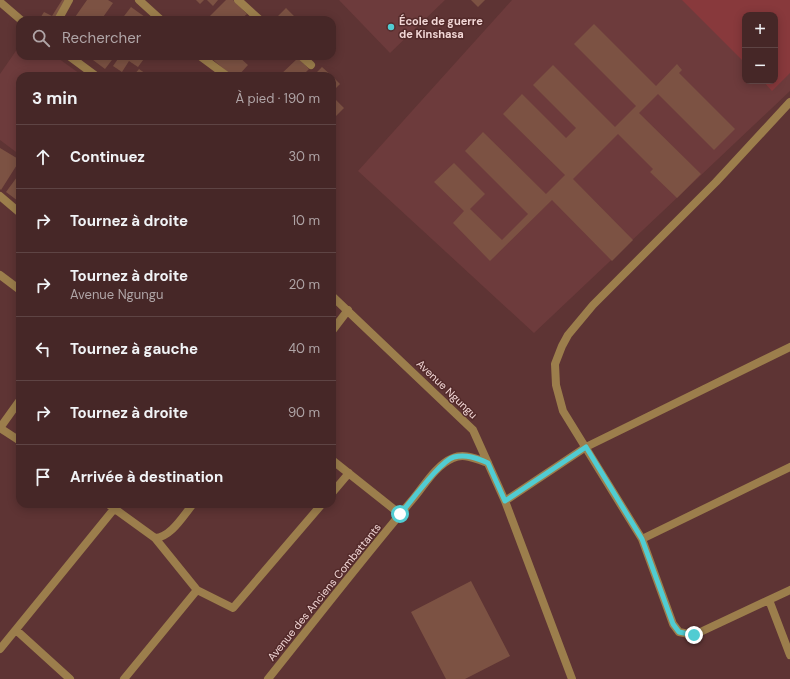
<!DOCTYPE html>
<html lang="fr">
<head>
<meta charset="utf-8">
<style>
  body { margin:0; font-family:"DM Sans",sans-serif; background:#4d2f2f; color:#f1f3f6 }
  .controls { position:absolute; right:12px; top:12px; display:grid; overflow:hidden; border-radius:8px; box-shadow:0 2px 10px #0003 }
  .controls button { width:36px; height:36px; display:grid; place-items:center; padding:0; border:0; border-bottom:1px solid #5e4444; background:#462727; color:#f1f3f6; font:20px sans-serif }
  .stop { position:absolute; width:12px; height:12px; margin:-9px; border:3px solid #51ccd2; border-radius:50%; background:#fff }
  .stop.end { background:#51ccd2; border-color:#fff; box-shadow:0 1px 4px #0008 }
  .list { margin:0; padding:0; list-style:none }
  h2 { display:flex; justify-content:space-between; align-items:center; height:52px; margin:0; padding:0 16px; font-size:17px }
  h2 small { font-size:13px; font-weight:400; color:#b0a5a7 }
  .list li { display:grid; grid-template-columns:26px 1fr auto; gap:12px; align-items:center; box-sizing:border-box; height:64px; padding:0 16px; border-top:1px solid #5e4444 }
  .list b { display:block; font-size:15px; white-space:nowrap }
  .list p { margin:0; font-size:13px; white-space:nowrap; color:#b0a5a7 }
  .list em { font-size:13px; font-style:normal; color:#b0a5a7 }
  .icon { flex:none; width:22px; height:22px; fill:none; stroke:currentColor; stroke-width:2; stroke-linecap:round; stroke-linejoin:round }
  .map { position:relative; flex:none; width:790px; height:679px; overflow:hidden }
  .search { position:absolute; background:#462727; box-shadow:0 2px 10px #0003; left:16px; top:16px; width:320px; height:44px; display:flex; align-items:center; gap:10px; box-sizing:border-box; padding:0 14px; border-radius:12px; color:#b0a5a7; font-size:15px }
  .panel { position:absolute; background:#462727; box-shadow:0 2px 10px #0003; left:16px; top:72px; width:320px; height:436px; border-radius:12px }
  .map>svg:first-child { display:block }
  .built { fill:#6d3b3c; fill-rule:evenodd }
  .green { fill:#88393c }
  .building { fill:#7c5243 }
  .lines { fill:none; stroke-linecap:round; stroke-linejoin:round }
  .street { stroke:#9c7e4c; stroke-width:8 }
  .route { stroke:#51ccd2; stroke-width:5 }
  .poi-dot { fill:#51ccd2; stroke:#532a2a; stroke-width:1.5 }
  .labels { text-anchor:middle; dominant-baseline:central; stroke-width:3; stroke-linejoin:round; paint-order:stroke }
  .poi-label { font-size:11px; font-weight:bold; fill:#f1d6d5; stroke:#532a2a; text-anchor:start }
  .street-label { font-size:11px; fill:#f1d6d5; stroke:#532a2a }
</style>
</head>
<body>
<div class="map">
<svg width="790" height="679" viewBox="0 0 790 679">
  <rect width="100%" height="100%" fill="#5e3434"/>
  <!-- built -->
  <path class="built" d="M 339,0 L 445,0 L 390,53 Z
    M 512,0 L 790,0 L 790,91 L 534,333 L 358,171 ZM 745,15 L 775,15 L 775,81 L 745,81 Z
    M 20,45 L 20,56 L 55,56 L 83,76 L 20,76 L 20,155 L 0,140 L 0,74 Z"/>
  <!-- green -->
  <path class="green" d="M 682,0 L 790,0 L 790,73 L 772,91 L 763,81 L 775,81 L 775,15 L 745,15 L 745,63 Z"/>
  <!-- building -->
  <path class="building" d="M 62,0 L 67,0 L 55,20 L 39,20 L 44,12 L 52,16 Z
    M 87,0 L 108,0 L 113,3 L 101,20 L 73,20 Z
    M 196,0 L 204,0 L 200,4 Z
    M 207,0 L 218,0 L 213,6 Z
    M 226,0 L 233,0 L 247,14 L 240,20 L 206,20 Z
    M 471,0 L 485,0 L 478,7 Z
    M 131,7 L 145,17 L 142,20 L 121,20 Z
    M 286,8 L 298,20 L 274,20 Z
    M 594,24 L 656,86 L 677,64 L 682,70 L 679,73 L 735,129 L 714,150 L 658,94 L 639,113 L 701,174 L 677,198 L 650,172 L 653,169 L 618,134 L 573,179 L 633,240 L 612,261 L 552,200 L 490,261 L 453,223 L 464,211 L 434,182 L 454,163 L 485,194 L 470,209 L 502,240 L 528,214 L 465,151 L 483,132 L 546,194 L 565,175 L 503,114 L 522,94 L 566,138 L 576,128 L 533,85 L 553,65 L 615,127 L 636,106 L 574,44 Z
    M 96,56 L 115,56 L 105,69 L 93,60 Z
    M 120,56 L 146,56 L 138,67 L 129,61 L 122,72 L 113,66 Z
    M 212,56 L 238,56 L 248,65 L 238,76 L 232,76 L 211,58 Z
    M 298,58 L 309,69 L 302,76 L 279,76 Z
    M 322,67 L 332,76 L 317,76 L 315,74 Z
    M 139,69 L 149,76 L 133,76 Z
    M 332,76 L 340,84 L 332,92 Z
    M 332,96 L 344,108 L 336,116 L 332,113 Z
    M 0,148 L 20,160 L 1,190 L 0,189 Z
    M 20,173 L 20,197 L 18,201 L 6,192 Z
    M 471,581 L 510,656 L 465,679 L 446,679 L 411,612 Z"/>
  <g class="lines">
    <!-- street -->
    <path class="street" d="M 139,0 L 161,20
      M 238,0 L 260,20
      M 0,2 L 21,20
      M 58,20 L 69,0
      M 69,56 L 96,76
      M 200,56 L 227,76
      M 301,56 L 311,65
      M 790,102 L 716,182 L 593,305 L 568,335 L 562,346 L 555,364 L 556,385 L 563,411 L 642,539 L 673,624 L 679,632 L 694,635 L 790,590
      M 0,196 L 20,213
      M 0,275 L 20,290
      M 332,296 L 473,430 L 505,501 L 572,679
      M 332,331 L 348,310
      M 0,428 L 20,400
      M 0,428 L 20,441
      M 332,460 L 400,514
      M 332,493 L 349,473
      M 505,501 L 586,447 L 790,347
      M 108,504 L 155,538 C 171,537 183,516 193,504
      M 155,538 L 197,590 L 233,608 L 322,504
      M 642,539 L 790,467
      M 769,600 L 790,655
      M 16,630 L 70,679
      M 0,649 L 114,509
      M 124,679 L 197,590
      M 268,679 C 316,619 363,558 413,499 C 424,486 436,465 453,458 C 464,453 477,459 488,463"/>
  </g>
  <g class="lines">
    <!-- route -->
    <path class="route" d="M 400,514 C 411,502 440,461 454,457 C 466,454 477,458 488,463 L 505,501 L 586,447 L 642,539 L 673,624 L 679,632 L 694,635"/>
  </g>
  <!-- markers -->
  <circle class="poi-dot" cx="391" cy="27" r="4"/>
  <g class="labels">
    <!-- poi labels -->
    <g class="poi-label">
      <text x="399" y="21">École de guerre<tspan x="399" dy="13">de Kinshasa</tspan></text>
    </g>
    <!-- street labels -->
    <g class="street-label">
      <text transform="translate(447 389) rotate(44)">Avenue Ngungu</text>
      <text transform="translate(324 592) rotate(-51)">Avenue des Anciens Combattants</text>
    </g>
  </g>
</svg>
<div class="controls">
<button>+</button>
<button>−</button>
</div>
<div class="stop" style="left:400px;top:514px"></div>
<div class="stop end" style="left:694px;top:635px"></div>
<div class="search"><svg class="icon" aria-label="search" viewBox="0 0 24 24"><circle cx="10" cy="10" r="6"/><path d="M15 15l6 6"/></svg>Rechercher</div>
<section class="panel">
<h2>3 min<small>À pied · 190 m</small></h2>
<ul class="list">
<li><svg class="icon" aria-label="ahead" viewBox="0 0 24 24"><path d="M12 20V5M6 11l6-6 6 6"/></svg><div><b>Continuez</b></div><em>30 m</em></li>
<li><svg class="icon" aria-label="right" viewBox="0 0 24 24"><path d="M7 20v-9h11M14 6l5 5-5 5"/></svg><div><b>Tournez à droite</b></div><em>10 m</em></li>
<li><svg class="icon" aria-label="right" viewBox="0 0 24 24"><path d="M7 20v-9h11M14 6l5 5-5 5"/></svg><div><b>Tournez à droite</b><p>Avenue Ngungu</p></div><em>20 m</em></li>
<li><svg class="icon" aria-label="left" viewBox="0 0 24 24"><path d="M17 20v-9H6M10 6l-5 5 5 5"/></svg><div><b>Tournez à gauche</b></div><em>40 m</em></li>
<li><svg class="icon" aria-label="right" viewBox="0 0 24 24"><path d="M7 20v-9h11M14 6l5 5-5 5"/></svg><div><b>Tournez à droite</b></div><em>90 m</em></li>
<li><svg class="icon" aria-label="arrive" viewBox="0 0 24 24"><path d="M6 21V4h12l-3 4 3 4H6"/></svg><div><b>Arrivée à destination</b></div></li>
</ul>
</section>
</div>
</body>
</html>
